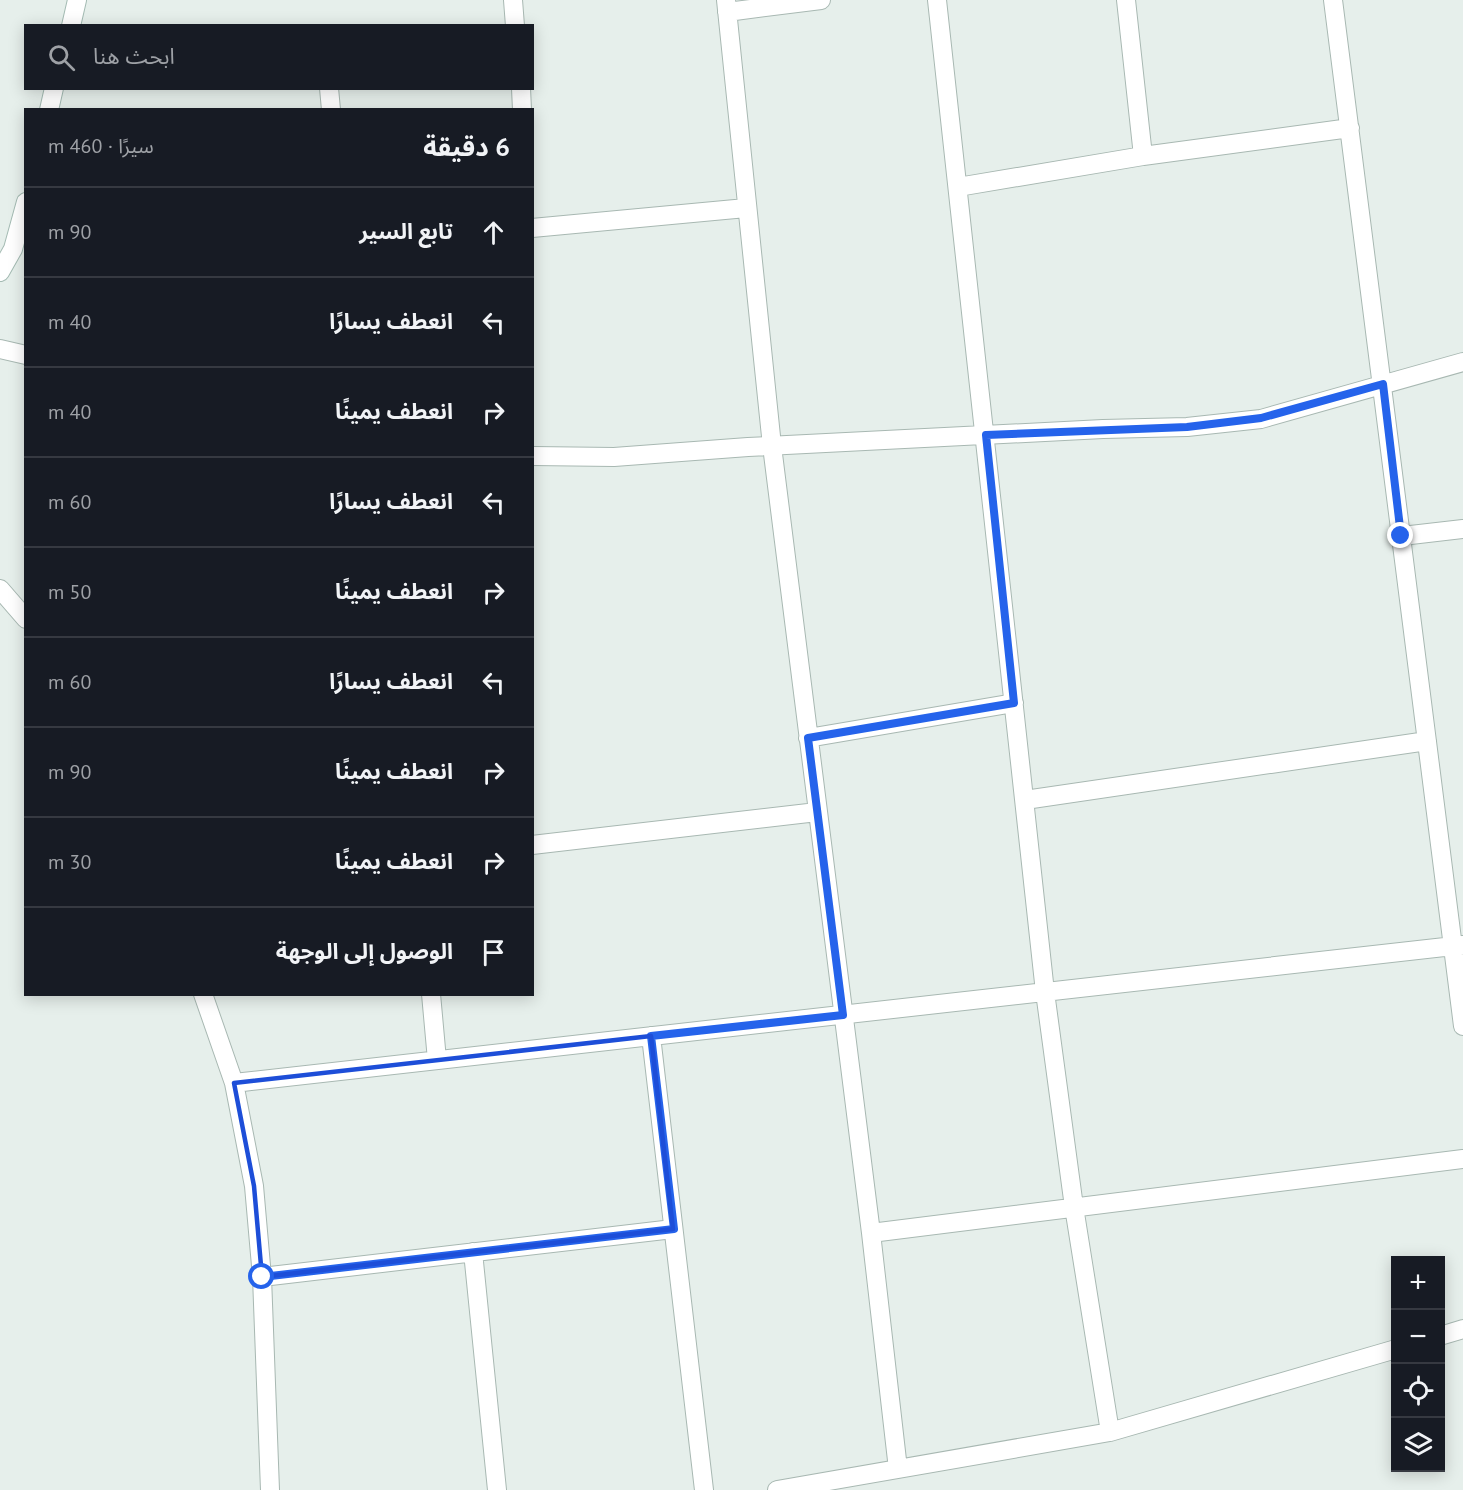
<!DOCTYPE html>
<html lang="ar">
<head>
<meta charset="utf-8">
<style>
  body { margin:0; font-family:"PT Sans","Noto Sans Arabic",sans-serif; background:#242831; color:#f1f3f6; direction:rtl }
  .controls { position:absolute; right:18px; bottom:18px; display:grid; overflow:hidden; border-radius:0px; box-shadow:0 3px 15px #0003 }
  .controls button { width:54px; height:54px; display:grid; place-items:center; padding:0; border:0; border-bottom:2px solid #363941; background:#171b24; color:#f1f3f6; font:30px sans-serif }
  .stop { position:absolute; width:18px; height:18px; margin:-14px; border:4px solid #2563eb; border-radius:50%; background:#fff }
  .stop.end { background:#2563eb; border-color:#fff; box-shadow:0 2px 6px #0008 }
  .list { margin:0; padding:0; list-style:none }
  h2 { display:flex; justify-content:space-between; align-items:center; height:78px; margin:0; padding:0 24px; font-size:26px }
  h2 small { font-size:20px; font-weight:400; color:#9ea1a6 }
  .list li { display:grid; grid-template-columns:39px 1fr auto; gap:18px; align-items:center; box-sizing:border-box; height:90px; padding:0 24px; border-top:2px solid #363941 }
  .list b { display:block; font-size:22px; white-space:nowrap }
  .list em { font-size:20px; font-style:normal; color:#9ea1a6 }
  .icon { flex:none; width:33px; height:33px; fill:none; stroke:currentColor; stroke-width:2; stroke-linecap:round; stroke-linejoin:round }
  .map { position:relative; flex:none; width:1463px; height:1490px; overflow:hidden; direction:ltr }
  .search { position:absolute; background:#171b24; box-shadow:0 3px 15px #0003; left:24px; top:24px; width:510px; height:66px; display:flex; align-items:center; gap:15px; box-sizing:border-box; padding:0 21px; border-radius:0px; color:#9ea1a6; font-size:22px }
  .panel { position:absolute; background:#171b24; box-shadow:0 3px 15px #0003; left:24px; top:108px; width:510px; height:888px; border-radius:0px; direction:rtl }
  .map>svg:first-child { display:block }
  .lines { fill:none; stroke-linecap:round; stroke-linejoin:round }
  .street-casing { stroke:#a8b8b2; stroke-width:20 }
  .secondary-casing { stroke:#a4bbb3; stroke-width:20 }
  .street { stroke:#fff; stroke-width:18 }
  .secondary { stroke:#fff; stroke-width:18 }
  .route { stroke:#2563eb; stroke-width:8 }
  .marked { fill:none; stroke:#1d4ed8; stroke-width:4.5; stroke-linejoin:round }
</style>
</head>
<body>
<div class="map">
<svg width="1463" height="1490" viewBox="0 0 1463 1490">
  <rect width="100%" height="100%" fill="#e6efeb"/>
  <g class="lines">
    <defs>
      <path id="street" d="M 513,0 L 515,26
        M 726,0 L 772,446 L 871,1233 L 898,1469
        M 937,0 L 1045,992 L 1074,1207 L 1110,1432
        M 1126,0 L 1143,156
        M 1333,0 L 1463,1026
        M 727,12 L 821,0
        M 329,88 L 331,110
        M 521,88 L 522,110
        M 958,187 L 1143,156 L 1350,128
        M 532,228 L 746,208
        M 0,349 L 26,355
        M 532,456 L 614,457 L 748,447 L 1103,429 L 1187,427 L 1261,419 L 1463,362
        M 1402,536 L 1463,529
        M 0,589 L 26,619
        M 808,738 L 1014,703
        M 1025,800 L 1427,741
        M 532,845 L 817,812
        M 203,994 L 234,1083 L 254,1186 L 262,1277 L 270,1490
        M 431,994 L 437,1060
        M 651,1036 L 704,1490
        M 234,1083 L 1463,945
        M 871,1233 L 1463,1159
        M 473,1252 L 497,1490
        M 262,1277 L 673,1229
        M 1440,1336 L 1463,1329
        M 777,1490 L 1110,1432 L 1396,1349"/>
      <path id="secondary" d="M 71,26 L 77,0
        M 49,110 L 54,88
        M 0,272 L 13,249 L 26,202"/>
    </defs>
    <!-- street casing -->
    <use href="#street" class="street-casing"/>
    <!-- secondary casing -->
    <use href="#secondary" class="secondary-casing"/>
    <!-- street -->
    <use href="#street" class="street"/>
    <!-- secondary -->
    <use href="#secondary" class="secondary"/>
  </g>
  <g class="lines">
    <!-- route -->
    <path class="route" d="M 262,1277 L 674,1229 L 651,1036 L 843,1015 L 808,738 L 1014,703 L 986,435 L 1187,427 L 1261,418 L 1383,384 L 1401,536"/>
  </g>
  <!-- marked area -->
  <path class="marked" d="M 651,1036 L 673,1229 L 262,1277 L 254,1186 L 234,1083 Z"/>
</svg>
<div class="controls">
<button>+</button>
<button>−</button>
<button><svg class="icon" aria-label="locate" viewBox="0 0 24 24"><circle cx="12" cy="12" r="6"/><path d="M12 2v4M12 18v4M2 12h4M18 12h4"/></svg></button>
<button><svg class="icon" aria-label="layers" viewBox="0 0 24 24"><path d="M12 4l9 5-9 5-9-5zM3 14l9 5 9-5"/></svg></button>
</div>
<div class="stop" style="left:262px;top:1277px"></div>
<div class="stop end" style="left:1401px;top:536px"></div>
<div class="search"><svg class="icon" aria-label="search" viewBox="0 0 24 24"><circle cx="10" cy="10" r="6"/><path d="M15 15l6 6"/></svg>ابحث هنا</div>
<section class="panel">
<h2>6 دقيقة<small>سيرًا · 460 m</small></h2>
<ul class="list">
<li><svg class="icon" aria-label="ahead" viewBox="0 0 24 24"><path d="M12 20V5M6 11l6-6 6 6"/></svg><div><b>تابع السير</b></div><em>90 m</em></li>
<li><svg class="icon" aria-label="left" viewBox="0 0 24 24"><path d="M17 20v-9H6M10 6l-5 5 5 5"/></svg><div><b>انعطف يسارًا</b></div><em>40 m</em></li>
<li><svg class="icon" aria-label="right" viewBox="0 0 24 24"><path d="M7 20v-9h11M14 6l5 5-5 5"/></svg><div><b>انعطف يمينًا</b></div><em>40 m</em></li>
<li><svg class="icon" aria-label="left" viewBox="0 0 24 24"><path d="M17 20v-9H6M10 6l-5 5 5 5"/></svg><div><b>انعطف يسارًا</b></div><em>60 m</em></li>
<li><svg class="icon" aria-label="right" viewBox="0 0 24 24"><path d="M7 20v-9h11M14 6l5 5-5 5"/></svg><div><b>انعطف يمينًا</b></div><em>50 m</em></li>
<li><svg class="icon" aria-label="left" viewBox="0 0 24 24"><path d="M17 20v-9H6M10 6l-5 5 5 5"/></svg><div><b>انعطف يسارًا</b></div><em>60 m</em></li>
<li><svg class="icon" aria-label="right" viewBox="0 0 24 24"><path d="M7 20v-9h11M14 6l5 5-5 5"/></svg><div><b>انعطف يمينًا</b></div><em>90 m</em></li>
<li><svg class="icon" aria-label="right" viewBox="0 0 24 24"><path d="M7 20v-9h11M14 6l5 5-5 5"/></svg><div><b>انعطف يمينًا</b></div><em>30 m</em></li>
<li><svg class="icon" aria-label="arrive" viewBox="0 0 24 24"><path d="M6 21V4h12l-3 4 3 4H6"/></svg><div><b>الوصول إلى الوجهة</b></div></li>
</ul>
</section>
</div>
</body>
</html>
